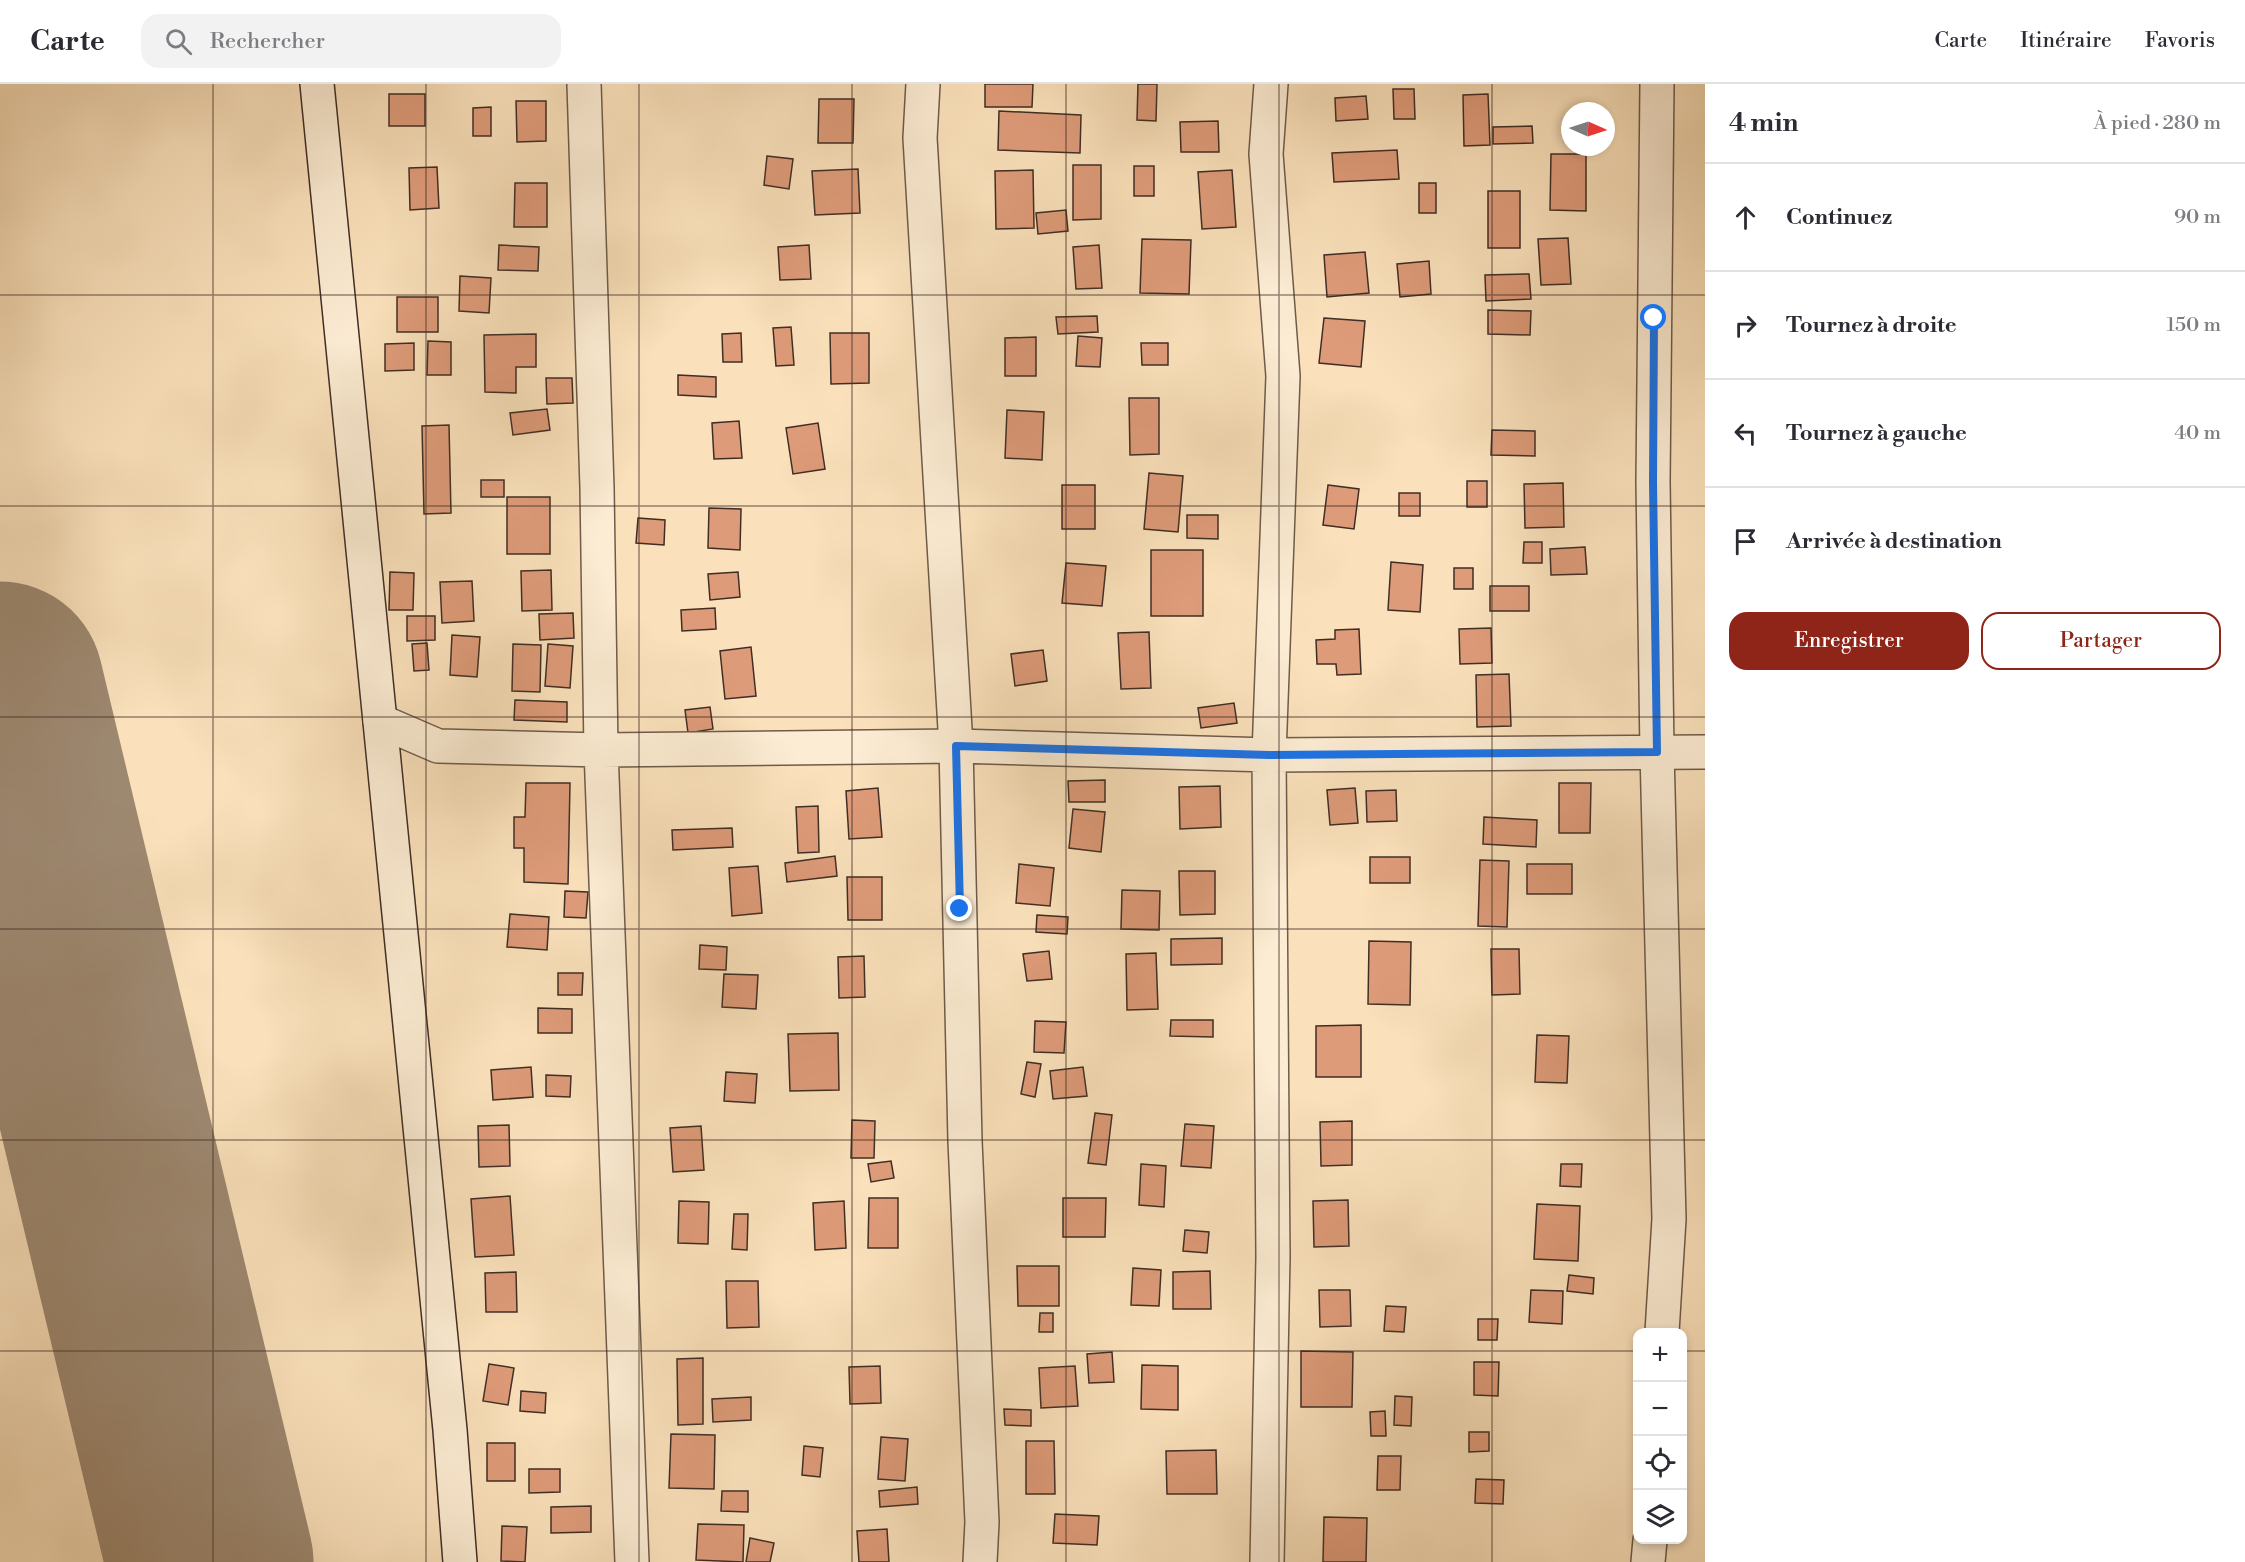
<!DOCTYPE html>
<html lang="fr">
<head>
<meta charset="utf-8">
<style>
  body { margin:0; font-family:"Libre Bodoni",serif; background:#f2f2f3; color:#2b2b33 }
  .controls { position:absolute; right:18px; bottom:18px; display:grid; overflow:hidden; border-radius:12px; box-shadow:0 3px 9px #0003 }
  .controls button { width:54px; height:54px; display:grid; place-items:center; padding:0; border:0; border-bottom:2px solid #e1e1e2; background:#fff; color:#2b2b33; font:30px sans-serif }
  .compass { position:absolute; left:1561px; top:18px; width:54px; height:54px; border-radius:50%; background:#fff; box-shadow:0 3px 9px #0003; rotate:93deg }
  .stop { position:absolute; width:18px; height:18px; margin:-14px; border:4px solid #1a73e8; border-radius:50%; background:#fff }
  .stop.end { background:#1a73e8; border-color:#fff; box-shadow:0 2px 6px #0008 }
  .list { margin:0; padding:0; list-style:none }
  h2 { display:flex; justify-content:space-between; align-items:center; height:78px; margin:0; padding:0 24px; font-size:26px }
  h2 small { font-size:20px; font-weight:400; color:#7c7c81 }
  .list li { display:grid; grid-template-columns:39px 1fr auto; gap:18px; align-items:center; box-sizing:border-box; height:108px; padding:0 24px; border-top:2px solid #e1e1e2 }
  .list b { display:block; font-size:22px; white-space:nowrap }
  .list em { font-size:20px; font-style:normal; color:#7c7c81 }
  .actions { display:flex; gap:12px; padding:18px 24px }
  .actions a { flex:1; padding:14px 0; border:2px solid #8f2418; border-radius:18px; text-align:center; font-size:21px; color:#8f2418 }
  .actions .main { background:#8f2418; color:#fff }
  .icon { flex:none; width:33px; height:33px; fill:none; stroke:currentColor; stroke-width:2; stroke-linecap:round; stroke-linejoin:round }
  .map { position:relative; flex:none; width:1705px; height:1478px; overflow:hidden }
  header { display:flex; align-items:center; gap:36px; box-sizing:border-box; height:84px; padding:0 30px; background:#fff; border-bottom:2px solid #e1e1e2 }
  header strong { font-size:28px }
  nav { display:flex; gap:33px; margin-inline-start:auto; font-size:21px }
  .search { width:420px; height:54px; background:#f2f2f3; display:flex; align-items:center; gap:15px; box-sizing:border-box; padding:0 21px; border-radius:18px; color:#7c7c81; font-size:22px }
  main { display:flex }
  aside { flex:1; background:#fff }
  .map>svg:first-child { display:block }
  .lines { fill:none; stroke-linecap:round; stroke-linejoin:round }
  .runway { stroke:#9d8870; stroke-width:207 }
  .building { fill:#de9b79; stroke:#402e25; stroke-width:1.5 }
  .street-casing { stroke:#6e5b4a; stroke-width:36 }
  .secondary-casing { stroke:#402e25; stroke-width:36 }
  .street { stroke:#fcecd3; stroke-width:33 }
  .secondary { stroke:#fcecd3; stroke-width:33 }
  .route { stroke:#1a73e8; stroke-width:8 }
  .grid { fill:none; stroke:#402e25; stroke-width:1.5; stroke-opacity:0.55 }
</style>
</head>
<body>
<header>
<strong>Carte</strong>
<div class="search"><svg class="icon" aria-label="search" viewBox="0 0 24 24"><circle cx="10" cy="10" r="6"/><path d="M15 15l6 6"/></svg>Rechercher</div>
<nav><a>Carte</a><a>Itinéraire</a><a>Favoris</a></nav>
</header>
<main>
<div class="map">
<svg width="1705" height="1478" viewBox="0 0 1705 1478">
  <rect width="100%" height="100%" fill="#fae1bb"/>
  <filter id="stains"><feTurbulence type="fractalNoise" baseFrequency=".00333" numOctaves="4"/><feColorMatrix values="0 0 0 0 .2 0 0 0 0 .09 0 0 0 0 .02 0 0 0 .5 -.17"/></filter>
  <radialGradient id="worn" r=".72"><stop offset=".6" stop-color="#630" stop-opacity="0"/><stop offset="1" stop-color="#630" stop-opacity=".3"/></radialGradient>
  <g class="lines">
    <!-- runway -->
    <path class="runway" d="M 0,601 L 210,1478"/>
  </g>
  <!-- building -->
  <path class="building" d="M 985,0 L 1033,0 L 1032,23 L 985,23 Z
    M 1138,0 L 1157,0 L 1156,37 L 1137,36 Z
    M 1393,5 L 1414,5 L 1415,35 L 1394,35 Z
    M 389,10 L 425,10 L 425,42 L 389,42 Z
    M 1488,10 L 1490,61 L 1464,62 L 1463,11 Z
    M 1366,12 L 1368,35 L 1336,37 L 1335,14 Z
    M 819,15 L 854,15 L 853,59 L 818,59 Z
    M 516,17 L 546,17 L 546,57 L 517,58 Z
    M 491,23 L 491,52 L 473,52 L 473,24 Z
    M 999,27 L 1081,31 L 1080,69 L 998,66 Z
    M 1218,37 L 1219,68 L 1181,68 L 1180,38 Z
    M 1532,42 L 1533,59 L 1493,60 L 1493,43 Z
    M 1397,66 L 1399,95 L 1334,98 L 1332,69 Z
    M 1551,70 L 1586,70 L 1586,127 L 1550,126 Z
    M 767,72 L 793,75 L 789,105 L 764,101 Z
    M 1073,81 L 1101,81 L 1101,135 L 1073,136 Z
    M 1134,82 L 1154,82 L 1154,112 L 1134,112 Z
    M 437,83 L 439,124 L 410,126 L 409,84 Z
    M 858,85 L 860,129 L 815,131 L 812,87 Z
    M 1033,86 L 1034,144 L 996,145 L 995,87 Z
    M 1232,86 L 1236,143 L 1202,145 L 1198,88 Z
    M 515,99 L 547,99 L 547,143 L 514,143 Z
    M 1419,99 L 1436,99 L 1436,129 L 1419,129 Z
    M 1488,107 L 1520,107 L 1520,164 L 1488,164 Z
    M 1066,126 L 1068,147 L 1038,150 L 1036,129 Z
    M 1568,154 L 1571,200 L 1541,201 L 1538,155 Z
    M 1142,155 L 1191,156 L 1189,210 L 1140,209 Z
    M 499,161 L 539,163 L 538,187 L 498,186 Z
    M 809,161 L 811,195 L 780,196 L 778,163 Z
    M 1099,161 L 1102,204 L 1076,205 L 1073,163 Z
    M 1365,168 L 1369,209 L 1327,213 L 1324,171 Z
    M 1429,177 L 1431,210 L 1400,213 L 1397,180 Z
    M 1529,190 L 1531,215 L 1486,217 L 1485,191 Z
    M 460,192 L 491,194 L 489,229 L 459,227 Z
    M 397,213 L 438,213 L 438,248 L 397,248 Z
    M 1488,226 L 1531,227 L 1530,251 L 1488,250 Z
    M 1097,232 L 1098,248 L 1058,250 L 1056,233 Z
    M 1324,234 L 1365,237 L 1361,283 L 1319,279 Z
    M 791,243 L 794,281 L 776,282 L 773,244 Z
    M 741,249 L 742,278 L 723,278 L 722,250 Z
    M 830,249 L 869,249 L 869,299 L 831,300 Z
    M 536,250 L 536,283 L 516,283 L 516,309 L 485,308 L 484,251 Z
    M 1078,252 L 1102,254 L 1100,283 L 1076,282 Z
    M 1036,253 L 1036,292 L 1005,292 L 1005,254 Z
    M 428,257 L 451,258 L 451,291 L 427,291 Z
    M 414,259 L 414,286 L 385,287 L 385,260 Z
    M 1141,259 L 1168,259 L 1168,281 L 1142,281 Z
    M 678,291 L 716,293 L 716,313 L 678,311 Z
    M 546,294 L 572,294 L 573,319 L 547,320 Z
    M 1129,314 L 1159,314 L 1159,370 L 1130,371 Z
    M 547,325 L 550,346 L 513,351 L 510,329 Z
    M 1007,326 L 1044,328 L 1042,376 L 1005,374 Z
    M 739,337 L 742,374 L 714,375 L 712,339 Z
    M 818,339 L 825,385 L 793,390 L 786,344 Z
    M 449,341 L 451,429 L 424,430 L 422,342 Z
    M 1492,346 L 1535,347 L 1535,372 L 1491,371 Z
    M 1149,389 L 1183,392 L 1178,448 L 1144,445 Z
    M 481,396 L 504,396 L 504,413 L 481,413 Z
    M 1467,397 L 1487,397 L 1487,423 L 1467,423 Z
    M 1563,399 L 1564,443 L 1525,444 L 1524,400 Z
    M 1062,401 L 1095,401 L 1095,445 L 1062,445 Z
    M 1328,401 L 1359,405 L 1354,445 L 1323,441 Z
    M 1399,409 L 1420,409 L 1420,432 L 1399,432 Z
    M 507,413 L 550,413 L 550,470 L 507,470 Z
    M 709,424 L 741,425 L 740,466 L 708,464 Z
    M 1187,431 L 1218,431 L 1218,455 L 1187,454 Z
    M 638,434 L 665,436 L 664,461 L 636,459 Z
    M 1524,458 L 1542,458 L 1542,479 L 1523,479 Z
    M 1585,463 L 1587,490 L 1551,491 L 1550,465 Z
    M 1151,466 L 1203,466 L 1203,532 L 1151,532 Z
    M 1391,478 L 1423,481 L 1420,528 L 1388,526 Z
    M 1066,479 L 1106,482 L 1102,522 L 1062,519 Z
    M 1454,484 L 1473,484 L 1473,505 L 1454,505 Z
    M 551,486 L 552,526 L 522,527 L 521,487 Z
    M 390,488 L 414,489 L 413,526 L 389,526 Z
    M 738,488 L 740,513 L 710,516 L 708,490 Z
    M 472,497 L 474,537 L 442,539 L 440,498 Z
    M 1490,502 L 1529,502 L 1529,527 L 1490,527 Z
    M 715,524 L 716,545 L 682,547 L 681,526 Z
    M 573,529 L 574,554 L 540,556 L 539,530 Z
    M 407,532 L 435,532 L 435,556 L 407,557 Z
    M 1491,544 L 1492,579 L 1460,580 L 1459,545 Z
    M 1359,545 L 1361,590 L 1337,591 L 1336,580 L 1317,580 L 1316,556 L 1335,555 L 1335,546 Z
    M 1149,548 L 1151,604 L 1121,605 L 1118,549 Z
    M 452,551 L 480,553 L 477,593 L 450,591 Z
    M 427,559 L 429,586 L 414,587 L 412,560 Z
    M 513,560 L 541,561 L 540,608 L 512,607 Z
    M 548,560 L 573,562 L 570,604 L 545,602 Z
    M 751,563 L 756,612 L 725,615 L 720,567 Z
    M 1043,566 L 1047,597 L 1015,602 L 1011,570 Z
    M 1509,590 L 1511,642 L 1477,643 L 1476,591 Z
    M 515,616 L 567,618 L 567,638 L 514,636 Z
    M 1234,619 L 1237,639 L 1201,644 L 1198,624 Z
    M 710,623 L 713,645 L 688,649 L 685,626 Z
    M 1105,696 L 1105,718 L 1069,718 L 1068,697 Z
    M 526,699 L 570,699 L 568,800 L 524,798 L 524,764 L 514,764 L 514,733 L 525,733 Z
    M 1559,699 L 1591,699 L 1590,749 L 1559,749 Z
    M 1220,702 L 1221,743 L 1180,745 L 1179,703 Z
    M 878,704 L 882,753 L 849,755 L 846,707 Z
    M 1355,704 L 1358,739 L 1330,741 L 1327,706 Z
    M 1396,706 L 1397,737 L 1367,738 L 1366,707 Z
    M 818,722 L 819,768 L 798,769 L 796,723 Z
    M 1073,725 L 1105,728 L 1101,768 L 1069,764 Z
    M 1484,733 L 1537,736 L 1536,763 L 1483,760 Z
    M 732,744 L 733,763 L 673,766 L 672,746 Z
    M 835,772 L 837,792 L 787,798 L 785,779 Z
    M 1370,773 L 1410,773 L 1410,799 L 1370,799 Z
    M 1480,776 L 1509,777 L 1507,843 L 1478,842 Z
    M 1019,780 L 1054,784 L 1050,822 L 1016,819 Z
    M 1527,780 L 1572,780 L 1572,810 L 1527,810 Z
    M 758,782 L 762,829 L 732,832 L 729,784 Z
    M 1179,787 L 1215,787 L 1215,830 L 1180,831 Z
    M 847,793 L 882,793 L 882,836 L 848,836 Z
    M 1122,806 L 1160,807 L 1159,846 L 1121,845 Z
    M 565,807 L 588,808 L 586,834 L 564,833 Z
    M 510,830 L 549,833 L 547,866 L 507,863 Z
    M 1037,831 L 1068,833 L 1067,850 L 1036,848 Z
    M 1222,854 L 1222,880 L 1171,881 L 1171,855 Z
    M 1369,857 L 1411,858 L 1410,921 L 1368,920 Z
    M 700,861 L 727,863 L 726,886 L 699,885 Z
    M 1491,865 L 1519,865 L 1520,910 L 1492,911 Z
    M 1049,867 L 1052,895 L 1027,897 L 1023,870 Z
    M 1156,869 L 1158,925 L 1127,926 L 1126,870 Z
    M 864,872 L 865,913 L 839,914 L 838,873 Z
    M 558,889 L 583,889 L 582,911 L 558,911 Z
    M 724,890 L 758,891 L 756,925 L 722,923 Z
    M 538,924 L 572,925 L 572,949 L 538,949 Z
    M 1171,936 L 1213,936 L 1213,953 L 1170,952 Z
    M 1035,937 L 1066,938 L 1064,969 L 1034,968 Z
    M 1361,941 L 1361,993 L 1316,993 L 1316,942 Z
    M 838,949 L 839,1006 L 790,1007 L 788,950 Z
    M 1537,951 L 1569,952 L 1567,999 L 1535,998 Z
    M 1027,978 L 1041,980 L 1035,1013 L 1021,1010 Z
    M 531,983 L 533,1013 L 493,1016 L 491,986 Z
    M 1083,983 L 1087,1012 L 1053,1015 L 1050,987 Z
    M 726,988 L 757,990 L 755,1019 L 724,1017 Z
    M 546,991 L 571,992 L 570,1013 L 546,1012 Z
    M 1095,1029 L 1112,1031 L 1106,1081 L 1088,1079 Z
    M 852,1036 L 875,1037 L 874,1074 L 851,1074 Z
    M 1352,1037 L 1352,1081 L 1321,1082 L 1320,1038 Z
    M 1185,1040 L 1214,1042 L 1211,1084 L 1181,1082 Z
    M 509,1041 L 510,1082 L 479,1083 L 478,1042 Z
    M 701,1042 L 704,1086 L 673,1088 L 670,1044 Z
    M 891,1077 L 894,1094 L 871,1098 L 868,1080 Z
    M 1141,1080 L 1166,1082 L 1164,1123 L 1139,1121 Z
    M 1561,1080 L 1582,1080 L 1581,1103 L 1560,1102 Z
    M 510,1112 L 514,1171 L 475,1173 L 471,1115 Z
    M 869,1114 L 898,1114 L 898,1164 L 868,1164 Z
    M 1063,1114 L 1106,1114 L 1105,1153 L 1063,1153 Z
    M 1348,1116 L 1349,1162 L 1314,1163 L 1313,1117 Z
    M 679,1117 L 709,1118 L 708,1160 L 678,1159 Z
    M 844,1117 L 846,1164 L 815,1166 L 813,1119 Z
    M 1537,1120 L 1580,1122 L 1578,1177 L 1534,1175 Z
    M 734,1130 L 748,1130 L 747,1166 L 732,1165 Z
    M 1185,1146 L 1209,1148 L 1207,1169 L 1183,1167 Z
    M 1017,1182 L 1059,1182 L 1059,1222 L 1018,1222 Z
    M 1133,1184 L 1161,1186 L 1159,1222 L 1131,1221 Z
    M 1210,1187 L 1211,1225 L 1173,1225 L 1173,1188 Z
    M 516,1188 L 517,1228 L 486,1228 L 485,1189 Z
    M 1569,1191 L 1594,1194 L 1593,1210 L 1567,1207 Z
    M 726,1197 L 758,1197 L 759,1243 L 727,1244 Z
    M 1319,1206 L 1350,1206 L 1351,1242 L 1320,1243 Z
    M 1531,1206 L 1563,1207 L 1562,1240 L 1529,1238 Z
    M 1386,1222 L 1406,1223 L 1404,1248 L 1384,1247 Z
    M 1040,1229 L 1053,1229 L 1053,1248 L 1039,1248 Z
    M 1478,1235 L 1498,1235 L 1497,1256 L 1478,1256 Z
    M 1301,1267 L 1353,1268 L 1352,1323 L 1301,1323 Z
    M 1112,1268 L 1114,1298 L 1089,1299 L 1087,1270 Z
    M 703,1274 L 703,1340 L 678,1341 L 677,1275 Z
    M 1474,1278 L 1499,1278 L 1498,1312 L 1474,1311 Z
    M 489,1280 L 514,1284 L 508,1321 L 483,1317 Z
    M 1142,1281 L 1178,1282 L 1178,1326 L 1141,1325 Z
    M 880,1282 L 881,1319 L 850,1320 L 849,1283 Z
    M 1075,1282 L 1078,1322 L 1041,1324 L 1039,1284 Z
    M 521,1307 L 546,1309 L 545,1329 L 520,1327 Z
    M 1395,1312 L 1412,1313 L 1411,1342 L 1394,1341 Z
    M 751,1313 L 751,1336 L 713,1338 L 712,1315 Z
    M 1004,1325 L 1031,1326 L 1031,1342 L 1005,1341 Z
    M 1385,1327 L 1386,1352 L 1371,1352 L 1370,1328 Z
    M 1469,1348 L 1489,1348 L 1489,1367 L 1469,1368 Z
    M 671,1350 L 715,1351 L 714,1405 L 669,1404 Z
    M 881,1353 L 908,1355 L 905,1397 L 878,1395 Z
    M 1026,1357 L 1054,1357 L 1055,1410 L 1026,1410 Z
    M 487,1359 L 515,1359 L 515,1397 L 487,1397 Z
    M 804,1362 L 823,1364 L 820,1393 L 802,1391 Z
    M 1216,1366 L 1217,1410 L 1167,1410 L 1166,1367 Z
    M 1378,1372 L 1401,1372 L 1400,1406 L 1377,1406 Z
    M 529,1385 L 560,1385 L 560,1408 L 529,1409 Z
    M 1476,1395 L 1504,1396 L 1503,1420 L 1475,1419 Z
    M 917,1403 L 918,1420 L 880,1423 L 879,1407 Z
    M 722,1407 L 748,1407 L 748,1428 L 721,1427 Z
    M 591,1422 L 591,1448 L 551,1449 L 551,1423 Z
    M 1055,1430 L 1099,1432 L 1097,1461 L 1053,1459 Z
    M 1324,1433 L 1367,1434 L 1366,1478 L 1323,1478 Z
    M 698,1440 L 744,1441 L 743,1478 L 696,1476 Z
    M 502,1442 L 527,1443 L 525,1478 L 501,1477 Z
    M 887,1445 L 889,1478 L 859,1478 L 857,1447 Z
    M 750,1454 L 774,1459 L 770,1478 L 746,1478 Z"/>
  <g class="lines">
    <defs>
      <path id="street" d="M 584,0 L 597,404 L 601,666 L 632,1478
        M 923,0 L 920,54 L 956,662 L 965,1057 L 982,1438 L 980,1478
        M 1657,0 L 1653,398 L 1657,668 L 1669,1135 L 1662,1248
        M 380,637 L 438,662 L 601,666 L 956,662 L 1269,671 L 1705,668
        M 1267,1478 L 1273,1173 L 1269,671 L 1283,292 L 1266,70 L 1271,0
        M 1648,1478 L 1650,1456"/>
      <path id="secondary" d="M 317,0 L 450,1346 L 460,1478"/>
    </defs>
    <!-- street casing -->
    <use href="#street" class="street-casing"/>
    <!-- secondary casing -->
    <use href="#secondary" class="secondary-casing"/>
    <!-- street -->
    <use href="#street" class="street"/>
    <!-- secondary -->
    <use href="#secondary" class="secondary"/>
  </g>
  <g class="lines">
    <!-- route -->
    <path class="route" d="M 960,825 L 956,662 L 1269,671 L 1657,668 L 1653,398 L 1654,234"/>
  </g>
  <!-- grid -->
  <path class="grid" d="M 213,0 L 213,1478M 426,0 L 426,1478M 639,0 L 639,1478M 852,0 L 852,1478M 1066,0 L 1066,1478M 1279,0 L 1279,1478M 1492,0 L 1492,1478M 0,211 L 1705,211M 0,422 L 1705,422M 0,633 L 1705,633M 0,845 L 1705,845M 0,1056 L 1705,1056M 0,1267 L 1638,1267M 1682,1267 L 1705,1267"/>
  <rect width="100%" height="100%" filter="url(#stains)"/>
  <rect width="100%" height="100%" fill="url(#worn)"/>
</svg>
<div class="controls">
<button>+</button>
<button>−</button>
<button><svg class="icon" aria-label="locate" viewBox="0 0 24 24"><circle cx="12" cy="12" r="6"/><path d="M12 2v4M12 18v4M2 12h4M18 12h4"/></svg></button>
<button><svg class="icon" aria-label="layers" viewBox="0 0 24 24"><path d="M12 4l9 5-9 5-9-5zM3 14l9 5 9-5"/></svg></button>
</div>
<svg class="compass" viewBox="-18 -18 36 36"><path d="M0-13l5 13h-10z" fill="#e53935"/><path d="M0 13l5-13h-10z" fill="#7c7c81"/></svg>
<div class="stop" style="left:1654px;top:234px"></div>
<div class="stop end" style="left:960px;top:825px"></div>
</div>
<aside>
<h2>4 min<small>À pied · 280 m</small></h2>
<ul class="list">
<li><svg class="icon" aria-label="ahead" viewBox="0 0 24 24"><path d="M12 20V5M6 11l6-6 6 6"/></svg><div><b>Continuez</b></div><em>90 m</em></li>
<li><svg class="icon" aria-label="right" viewBox="0 0 24 24"><path d="M7 20v-9h11M14 6l5 5-5 5"/></svg><div><b>Tournez à droite</b></div><em>150 m</em></li>
<li><svg class="icon" aria-label="left" viewBox="0 0 24 24"><path d="M17 20v-9H6M10 6l-5 5 5 5"/></svg><div><b>Tournez à gauche</b></div><em>40 m</em></li>
<li><svg class="icon" aria-label="arrive" viewBox="0 0 24 24"><path d="M6 21V4h12l-3 4 3 4H6"/></svg><div><b>Arrivée à destination</b></div></li>
</ul>
<div class="actions"><a class="main">Enregistrer</a><a>Partager</a></div>
</aside>
</main>
</body>
</html>
